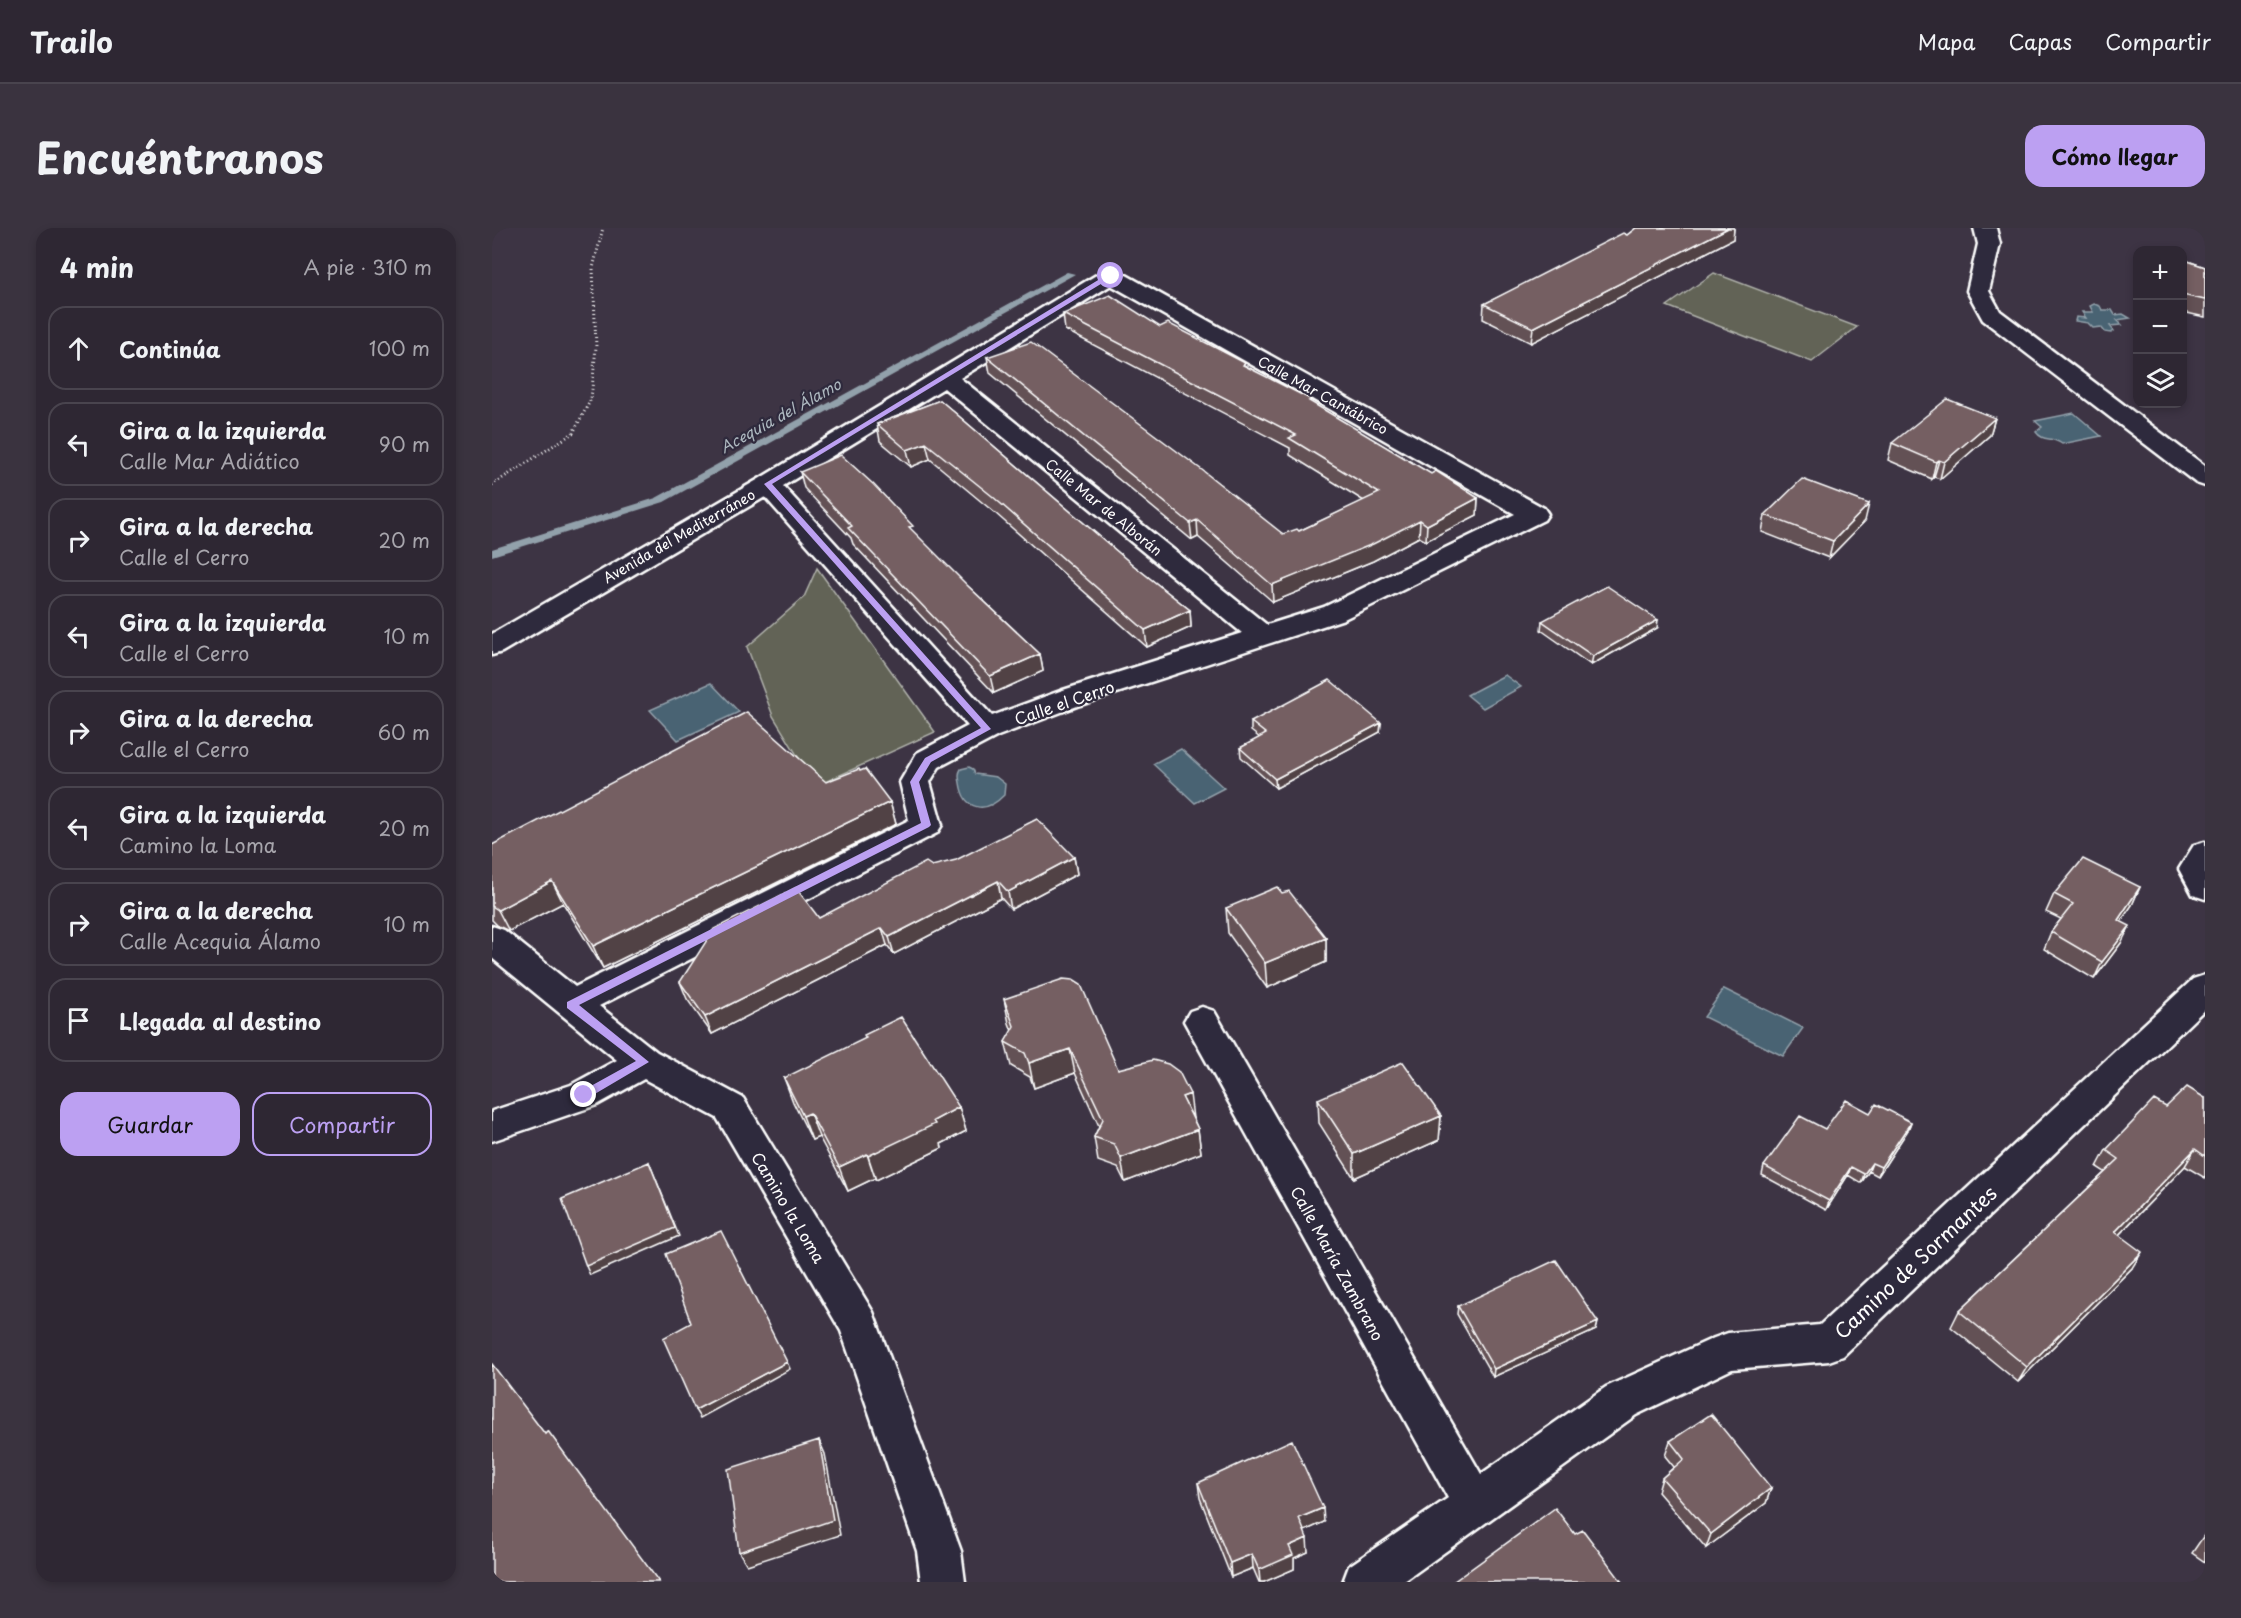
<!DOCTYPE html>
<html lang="es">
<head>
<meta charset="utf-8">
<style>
  body { margin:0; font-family:"Playpen Sans",sans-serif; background:#3a333f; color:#f1f3f6 }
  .controls { position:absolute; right:18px; top:18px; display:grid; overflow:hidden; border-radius:12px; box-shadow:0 3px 9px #0003 }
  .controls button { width:54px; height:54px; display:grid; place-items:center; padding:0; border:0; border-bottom:2px solid #49444e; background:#2e2733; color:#f1f3f6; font:30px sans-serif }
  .stop { position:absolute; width:18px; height:18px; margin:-14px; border:4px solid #bca0f2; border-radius:50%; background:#fff }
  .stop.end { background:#bca0f2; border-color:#fff; box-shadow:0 2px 6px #0008 }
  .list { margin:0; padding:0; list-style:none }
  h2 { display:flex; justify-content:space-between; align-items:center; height:78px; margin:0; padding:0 24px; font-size:26px }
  h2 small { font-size:20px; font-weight:400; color:#a7a5ac }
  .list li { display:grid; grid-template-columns:39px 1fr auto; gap:18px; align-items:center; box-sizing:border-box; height:84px; margin:0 12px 12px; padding:0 12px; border:2px solid #49444e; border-radius:18px }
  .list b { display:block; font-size:22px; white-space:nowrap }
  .list p { margin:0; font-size:20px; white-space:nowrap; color:#a7a5ac }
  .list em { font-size:20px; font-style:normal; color:#a7a5ac }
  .actions { display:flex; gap:12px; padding:18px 24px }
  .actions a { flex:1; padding:14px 0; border:2px solid #bca0f2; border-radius:18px; text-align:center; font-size:21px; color:#bca0f2 }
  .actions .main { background:#bca0f2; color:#111 }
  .icon { flex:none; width:33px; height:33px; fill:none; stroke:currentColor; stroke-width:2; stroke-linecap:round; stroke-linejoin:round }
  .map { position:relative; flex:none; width:1713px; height:1354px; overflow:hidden; border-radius:18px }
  header { display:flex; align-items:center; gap:36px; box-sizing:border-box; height:84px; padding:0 30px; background:#2e2733; border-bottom:2px solid #49444e }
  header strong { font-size:28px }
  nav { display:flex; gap:33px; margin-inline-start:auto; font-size:21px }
  .intro { display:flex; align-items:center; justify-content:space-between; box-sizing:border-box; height:144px; padding:0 36px }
  h1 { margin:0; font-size:42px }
  .button { padding:15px 27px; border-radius:18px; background:#bca0f2; color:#111; font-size:21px; font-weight:700 }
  main { display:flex; gap:36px; padding:0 36px }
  aside { flex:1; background:#2e2733; border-radius:18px; box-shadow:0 3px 9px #0003 }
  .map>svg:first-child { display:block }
  .green { fill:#626457; stroke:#b0b2ab; stroke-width:1.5 }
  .water { fill:#4a6373; stroke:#92a1ab; stroke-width:1.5 }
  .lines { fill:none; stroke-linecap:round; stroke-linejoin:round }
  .stream { fill:#92a1ab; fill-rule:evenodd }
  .street-casing { stroke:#fff; stroke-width:5 }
  .path { stroke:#fff; stroke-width:3; stroke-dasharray:1 3; stroke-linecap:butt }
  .street { fill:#2f2a3d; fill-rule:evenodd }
  .wall { fill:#645154; stroke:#fff; stroke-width:1.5 }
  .shaded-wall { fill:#514245; stroke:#fff; stroke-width:1.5 }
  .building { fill:#745e62; stroke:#fff; stroke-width:1.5 }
  .route { fill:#bca0f2 }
  .labels { text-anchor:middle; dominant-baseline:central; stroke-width:4.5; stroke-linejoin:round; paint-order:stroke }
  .far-street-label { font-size:14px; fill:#fff; stroke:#2f2a3d }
  .far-water-label { font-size:15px; font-style:italic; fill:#aeb9c0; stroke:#2f2a3d }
  .street-label { font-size:16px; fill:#fff; stroke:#2f2a3d }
  .near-street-label { font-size:20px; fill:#fff; stroke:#2f2a3d }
</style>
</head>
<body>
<header>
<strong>Trailo</strong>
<nav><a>Mapa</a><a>Capas</a><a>Compartir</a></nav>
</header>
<div class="intro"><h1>Encuéntranos</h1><a class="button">Cómo llegar</a></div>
<main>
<aside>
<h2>4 min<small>A pie · 310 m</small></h2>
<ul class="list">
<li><svg class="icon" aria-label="ahead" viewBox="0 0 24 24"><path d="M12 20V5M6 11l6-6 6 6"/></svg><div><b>Continúa</b></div><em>100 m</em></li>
<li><svg class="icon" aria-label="left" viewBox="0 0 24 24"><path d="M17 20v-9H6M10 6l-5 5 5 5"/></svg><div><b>Gira a la izquierda</b><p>Calle Mar Adiático</p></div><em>90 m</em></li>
<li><svg class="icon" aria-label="right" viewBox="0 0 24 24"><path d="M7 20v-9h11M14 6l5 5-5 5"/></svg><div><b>Gira a la derecha</b><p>Calle el Cerro</p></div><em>20 m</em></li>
<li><svg class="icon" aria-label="left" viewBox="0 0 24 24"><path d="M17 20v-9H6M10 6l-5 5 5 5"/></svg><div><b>Gira a la izquierda</b><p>Calle el Cerro</p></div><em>10 m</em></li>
<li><svg class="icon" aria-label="right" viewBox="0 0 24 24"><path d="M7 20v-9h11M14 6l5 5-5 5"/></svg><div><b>Gira a la derecha</b><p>Calle el Cerro</p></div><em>60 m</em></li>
<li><svg class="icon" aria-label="left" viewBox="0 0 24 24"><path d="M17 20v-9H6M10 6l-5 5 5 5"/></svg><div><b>Gira a la izquierda</b><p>Camino la Loma</p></div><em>20 m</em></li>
<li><svg class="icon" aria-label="right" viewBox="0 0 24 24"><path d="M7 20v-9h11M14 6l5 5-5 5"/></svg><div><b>Gira a la derecha</b><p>Calle Acequia Álamo</p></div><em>10 m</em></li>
<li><svg class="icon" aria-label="arrive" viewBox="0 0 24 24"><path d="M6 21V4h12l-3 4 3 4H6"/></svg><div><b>Llegada al destino</b></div></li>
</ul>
<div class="actions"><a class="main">Guardar</a><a>Compartir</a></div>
</aside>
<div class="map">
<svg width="1713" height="1354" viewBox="0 0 1713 1354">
  <rect width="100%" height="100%" fill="#3d3444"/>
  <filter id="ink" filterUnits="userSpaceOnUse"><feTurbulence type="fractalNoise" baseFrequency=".0167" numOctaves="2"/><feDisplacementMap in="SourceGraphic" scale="12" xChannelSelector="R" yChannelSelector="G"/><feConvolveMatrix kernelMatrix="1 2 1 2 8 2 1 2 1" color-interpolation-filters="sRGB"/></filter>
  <g filter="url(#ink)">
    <!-- green -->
    <path class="green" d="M 1222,45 L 1365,99 L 1320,134 L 1175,78 Z
      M 325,340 L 443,504 L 324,558 L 281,488 L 255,419 L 312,369 Z"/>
    <!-- water -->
    <path class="water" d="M 1602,76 L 1608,78 L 1610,82 L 1620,82 L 1623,87 L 1631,86 L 1638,90 L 1625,92 L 1630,97 L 1618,98 L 1622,103 L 1619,105 L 1613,104 L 1609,99 L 1601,100 L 1596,95 L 1583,93 L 1584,89 L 1594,90 L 1590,84 L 1601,84 L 1598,78 Z
      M 1582,185 L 1609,208 L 1570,216 C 1560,208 1551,214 1544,204 L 1550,199 L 1543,193 Z
      M 1013,447 L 1029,459 L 991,480 L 975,467 Z
      M 219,455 L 247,484 L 186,512 L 158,482 Z
      M 689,521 L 732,560 L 703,575 L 661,536 Z
      M 477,539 L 481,541 L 483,546 L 504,549 L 513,556 L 512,567 C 494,586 472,583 468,555 C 467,549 466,546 469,541 Z
      M 1232,761 L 1311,800 L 1291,828 L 1212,789 Z"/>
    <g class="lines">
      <!-- stream -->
      <path class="stream" d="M 575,44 L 583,46 L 172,274 L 0,328 L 0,321 L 164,270 Z"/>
      <defs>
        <path id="street" d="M 1482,0 L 1504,0 L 1508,16 L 1497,63 L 1508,83 L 1713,238 L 1713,258 L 1704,255 L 1491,92 L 1475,63 L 1486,16 Z
          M 619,41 L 627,43 L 1052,280 L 1056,286 L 1052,292 L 852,391 L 588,477 L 506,508 L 447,539 L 438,554 L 450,597 L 445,605 L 107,778 L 165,824 L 251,870 L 381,1084 L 469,1323 L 473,1354 L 429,1354 L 425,1323 L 349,1103 L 225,890 L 152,851 L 105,877 L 0,913 L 0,883 L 79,857 L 125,832 L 0,730 L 0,698 L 12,702 L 83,759 L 417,592 L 408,554 L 425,525 L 476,498 L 273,269 L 10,424 L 0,427 L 0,406 L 267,251 L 611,43 ZM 619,57 L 1023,286 L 832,379 L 775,397 L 468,150 ZM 452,160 L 750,405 L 568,463 L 500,488 L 291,258 Z
          M 1713,614 L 1713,671 L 1701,667 L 1687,641 L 1702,617 Z
          M 1713,747 L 1713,781 L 1351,1128 L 1337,1133 L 1240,1141 L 1144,1187 L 911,1354 L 851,1354 L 857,1338 L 956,1270 L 692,793 L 698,783 L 710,779 L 722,783 L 989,1246 L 1114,1159 L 1222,1110 L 1236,1105 L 1328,1097 L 1701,751 Z"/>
      </defs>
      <!-- street casing -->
      <use href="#street" class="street-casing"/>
      <!-- path -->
      <path class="path" d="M 0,257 L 81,205 L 99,171 L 104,119 L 101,40 L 111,0"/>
      <!-- street -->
      <use href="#street" class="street"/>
    </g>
    <!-- wall -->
    <path class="wall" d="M 1144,0 L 1242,0 L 1241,11 L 1039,115 L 991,91 L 992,76 L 1135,7 Z
      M 1690,31 L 1713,39 L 1713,89 L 1690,84 Z
      M 571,86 L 668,99 L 754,138 L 820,175 L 939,246 L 986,270 L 985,287 L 934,313 L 927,309 L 881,333 L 781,374 L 706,309 L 700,312 L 498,145 L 495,129 L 791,306 L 807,303 L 872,273 L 798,227 L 798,220 L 573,102 Z
      M 448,172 L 641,337 L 698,382 L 699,399 L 655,419 L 503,285 L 438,231 L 419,239 L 388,213 L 385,196 Z
      M 1503,190 L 1498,207 L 1448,251 L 1442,249 L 1440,251 L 1396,232 L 1400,215 Z
      M 308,244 L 477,359 L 548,426 L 551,443 L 502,465 L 361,316 L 359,310 L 312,260 Z
      M 1273,287 L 1373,293 L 1337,330 L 1270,304 Z
      M 1050,393 L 1165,400 L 1099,437 L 1049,402 Z
      M 759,494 L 889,495 L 888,504 L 784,560 L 749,529 L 748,520 L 768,510 L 759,503 Z
      M 334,554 L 398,574 L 404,596 L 111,740 L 71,675 L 17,703 L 6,698 L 0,692 L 0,617 Z
      M 582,629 L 585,646 L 519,681 L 509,670 L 402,726 L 395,717 L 220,806 L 195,771 L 188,754 L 440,638 Z
      M 1648,659 L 1640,677 L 1629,693 L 1629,715 L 1602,751 L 1552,721 L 1559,704 L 1569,691 L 1554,684 L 1562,666 Z
      M 790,665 L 834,710 L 834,734 L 775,760 L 736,705 L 734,680 Z
      M 512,771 L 626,841 L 701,890 L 706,901 L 709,925 L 633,954 L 626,940 L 606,933 L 602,909 L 607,898 L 583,845 L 542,860 L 538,849 L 519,838 L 513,814 L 520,803 L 517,795 Z
      M 292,850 L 467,879 L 474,903 L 449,916 L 450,920 L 384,952 L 383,950 L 356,963 L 327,909 L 320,912 L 301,874 Z
      M 1713,870 L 1713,950 L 1693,938 L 1627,1007 L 1640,1040 L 1526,1154 L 1459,1099 L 1467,1083 L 1613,944 L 1605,939 L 1614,922 L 1674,879 Z
      M 826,871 L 949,888 L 947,912 L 862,950 L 827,895 Z
      M 1378,885 L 1419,894 L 1416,902 L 1386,948 L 1377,943 L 1369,955 L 1356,947 L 1334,982 L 1270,947 L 1272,938 L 1333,901 Z
      M 966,1078 L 1106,1094 L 1104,1102 L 1001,1149 L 965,1086 Z
      M 1178,1213 L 1279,1260 L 1274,1275 L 1214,1320 L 1166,1264 L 1170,1250 L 1182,1239 L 1173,1228 Z
      M 706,1255 L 832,1294 L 812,1303 L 816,1324 L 802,1330 L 802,1341 L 772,1354 L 767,1354 L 761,1340 L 739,1349 L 708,1270 Z
      M 1713,1306 L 1713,1334 L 1700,1325 Z"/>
    <!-- shaded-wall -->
    <path class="shaded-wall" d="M 1236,0 L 1242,0 L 1241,11 L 1039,115 L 1041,100 Z
      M 1503,190 L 1498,207 L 1448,251 L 1452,234 Z
      M 434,215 L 438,231 L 419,239 L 415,222 Z
      M 1447,232 L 1442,249 L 1440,251 L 1444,234 Z
      M 986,270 L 985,287 L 934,313 L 935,297 Z
      M 1377,276 L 1373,293 L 1337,330 L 1341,313 Z
      M 705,292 L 706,309 L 700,312 L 698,295 Z
      M 928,292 L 927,309 L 881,333 L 781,374 L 780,357 Z
      M 698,382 L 699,399 L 655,419 L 653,402 Z
      M 1166,392 L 1165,400 L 1099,437 L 1101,428 Z
      M 548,426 L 551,443 L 502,465 L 498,448 Z
      M 889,495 L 888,504 L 784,560 L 783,551 Z
      M 398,574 L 404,596 L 111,740 L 101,718 Z
      M 582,629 L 585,646 L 519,681 L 516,664 Z
      M 60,653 L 71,675 L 17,703 L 6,682 Z
      M 506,653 L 509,670 L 402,726 L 397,709 Z
      M 1648,659 L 1640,677 L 1618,709 L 1626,692 Z
      M 1638,698 L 1629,715 L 1602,751 L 1610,734 Z
      M 390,700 L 395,717 L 220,806 L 213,789 Z
      M 834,710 L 834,734 L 775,760 L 773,735 Z
      M 578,821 L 583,845 L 542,860 L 537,835 Z
      M 698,866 L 701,890 L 690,869 Z
      M 467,879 L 474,903 L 449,916 L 450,920 L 384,952 L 376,928 Z
      M 318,885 L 327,909 L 320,912 L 311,888 Z
      M 949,888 L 947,912 L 862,950 L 862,926 Z
      M 1419,894 L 1416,902 L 1386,948 L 1389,939 Z
      M 706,901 L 709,925 L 633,954 L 629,930 Z
      M 1703,921 L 1693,938 L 1614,1020 L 1623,1004 Z
      M 375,926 L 383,950 L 356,963 L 347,939 Z
      M 157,934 L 187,1008 L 98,1047 L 94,1038 Z
      M 1380,935 L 1377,943 L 1369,955 L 1372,946 Z
      M 1359,939 L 1356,947 L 1334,982 L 1337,973 Z
      M 1650,1024 L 1640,1040 L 1526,1154 L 1535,1139 Z
      M 1106,1094 L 1104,1102 L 1001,1149 L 1002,1141 Z
      M 295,1134 L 298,1141 L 208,1190 L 203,1182 Z
      M 327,1212 L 333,1226 L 348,1307 L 255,1337 L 247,1324 Z
      M 1279,1260 L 1274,1275 L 1214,1320 L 1219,1306 Z
      M 831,1280 L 832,1294 L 808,1305 L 807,1290 Z
      M 815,1310 L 816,1324 L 802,1330 L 802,1341 L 772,1354 L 768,1354 L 767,1342 L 797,1318 Z
      M 760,1326 L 761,1340 L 739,1349 L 738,1335 Z"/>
    <!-- building -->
    <path class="building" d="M 1144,0 L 1236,0 L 1041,100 L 992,76 L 1131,5 L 1135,7 Z
      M 1690,31 L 1713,39 L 1713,72 L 1690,67 Z
      M 618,67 L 668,99 L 676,95 L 753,135 L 751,137 L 820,172 L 817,173 L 939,246 L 944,243 L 986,270 L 935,297 L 928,292 L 881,316 L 780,357 L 705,292 L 698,295 L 495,129 L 539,114 L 710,242 L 791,306 L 805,301 L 807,303 L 887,265 L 797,210 L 804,207 L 571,86 Z
      M 1455,171 L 1503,190 L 1452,234 L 1447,232 L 1444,234 L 1400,215 Z
      M 448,172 L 641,337 L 698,382 L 653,402 L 500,268 L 434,215 L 415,222 L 385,196 Z
      M 349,227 L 381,256 L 421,298 L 417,299 L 477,359 L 548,426 L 498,448 L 356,300 L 360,298 L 308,244 Z
      M 1310,251 L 1377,276 L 1341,313 L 1273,287 Z
      M 1115,358 L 1166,392 L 1101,428 L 1050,393 Z
      M 838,452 L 889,495 L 783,551 L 748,520 L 774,506 L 759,494 Z
      M 255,484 L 334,554 L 367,541 L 368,543 L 373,541 L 398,574 L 101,718 L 60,653 L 6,682 L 0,678 L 0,617 Z
      M 545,591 L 582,629 L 516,664 L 506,653 L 397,709 L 390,700 L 213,789 L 188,754 L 222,701 L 304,660 L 327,690 L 434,634 L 440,638 L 464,632 Z
      M 1591,631 L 1648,659 L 1626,692 L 1638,698 L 1610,734 L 1559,704 L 1581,676 L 1562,666 Z
      M 785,659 L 790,665 L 797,663 L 834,710 L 773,735 L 734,680 Z
      M 571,751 L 581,752 L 589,757 L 626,841 L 661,832 L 676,836 L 687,844 L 698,866 L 690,869 L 706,901 L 629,930 L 622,916 L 602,909 L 611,891 L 578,821 L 537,835 L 533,825 L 513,814 L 522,798 L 512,771 Z
      M 409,789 L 467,879 L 441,893 L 443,896 L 376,928 L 375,926 L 347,939 L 318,885 L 311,888 L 292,850 L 374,810 L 372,807 Z
      M 911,834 L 949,888 L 862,926 L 826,871 Z
      M 1695,859 L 1713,870 L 1713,928 L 1703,921 L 1623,1004 L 1650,1024 L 1535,1139 L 1467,1083 L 1627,931 L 1614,922 L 1662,872 L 1674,879 Z
      M 1354,872 L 1378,885 L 1384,876 L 1419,894 L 1389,939 L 1380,935 L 1372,946 L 1359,939 L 1337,973 L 1272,938 L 1308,888 L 1333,901 Z
      M 157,934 L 183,1000 L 94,1038 L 70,971 Z
      M 229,1003 L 295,1134 L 203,1182 L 171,1110 L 199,1095 L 174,1026 Z
      M 1064,1032 L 1106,1094 L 1002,1141 L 966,1078 Z
      M 0,1136 L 53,1206 L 56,1203 L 167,1354 L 0,1354 Z
      M 1219,1186 L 1279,1260 L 1219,1306 L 1170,1250 L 1192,1231 L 1178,1213 Z
      M 327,1212 L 341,1292 L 247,1324 L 236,1241 Z
      M 800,1212 L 831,1280 L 807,1290 L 815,1310 L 797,1318 L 801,1327 L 767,1342 L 760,1326 L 738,1335 L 706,1255 Z
      M 1063,1280 L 1083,1306 L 1091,1302 L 1130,1354 L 961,1354 Z"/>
  </g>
  <!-- route -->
  <path class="route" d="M 616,46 L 622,48 L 280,256 L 499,501 L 439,534 L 427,554 L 439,597 L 437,599 L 87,777 L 157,834 L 96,870 L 88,870 L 88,864 L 144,833 L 75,780 L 75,774 L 429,595 L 418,554 L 433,530 L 489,500 L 272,256 Z"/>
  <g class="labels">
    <!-- far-street labels -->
    <g class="far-street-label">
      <text transform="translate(831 167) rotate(29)">Calle Mar Cantábrico</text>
      <text transform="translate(612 279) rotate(39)">Calle Mar de Alborán</text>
      <text transform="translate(187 308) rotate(-30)">Avenida del Mediterráneo</text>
    </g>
    <!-- far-water labels -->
    <g class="far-water-label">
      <text transform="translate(288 187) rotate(-29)">Acequia del Álamo</text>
    </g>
    <!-- street labels -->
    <g class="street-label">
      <text transform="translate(572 474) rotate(-19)">Calle el Cerro</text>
      <text transform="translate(297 979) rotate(59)">Camino la Loma</text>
      <text transform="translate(846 1035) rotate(61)">Calle María Zambrano</text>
    </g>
    <!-- near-street labels -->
    <g class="near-street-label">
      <text transform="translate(1423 1034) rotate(-43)">Camino de Sormantes</text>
    </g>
  </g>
</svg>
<div class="controls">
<button>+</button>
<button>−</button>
<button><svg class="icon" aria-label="layers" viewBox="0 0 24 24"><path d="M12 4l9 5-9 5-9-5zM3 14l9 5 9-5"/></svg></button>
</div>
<div class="stop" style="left:619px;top:48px"></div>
<div class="stop end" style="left:92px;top:867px"></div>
</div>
</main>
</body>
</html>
